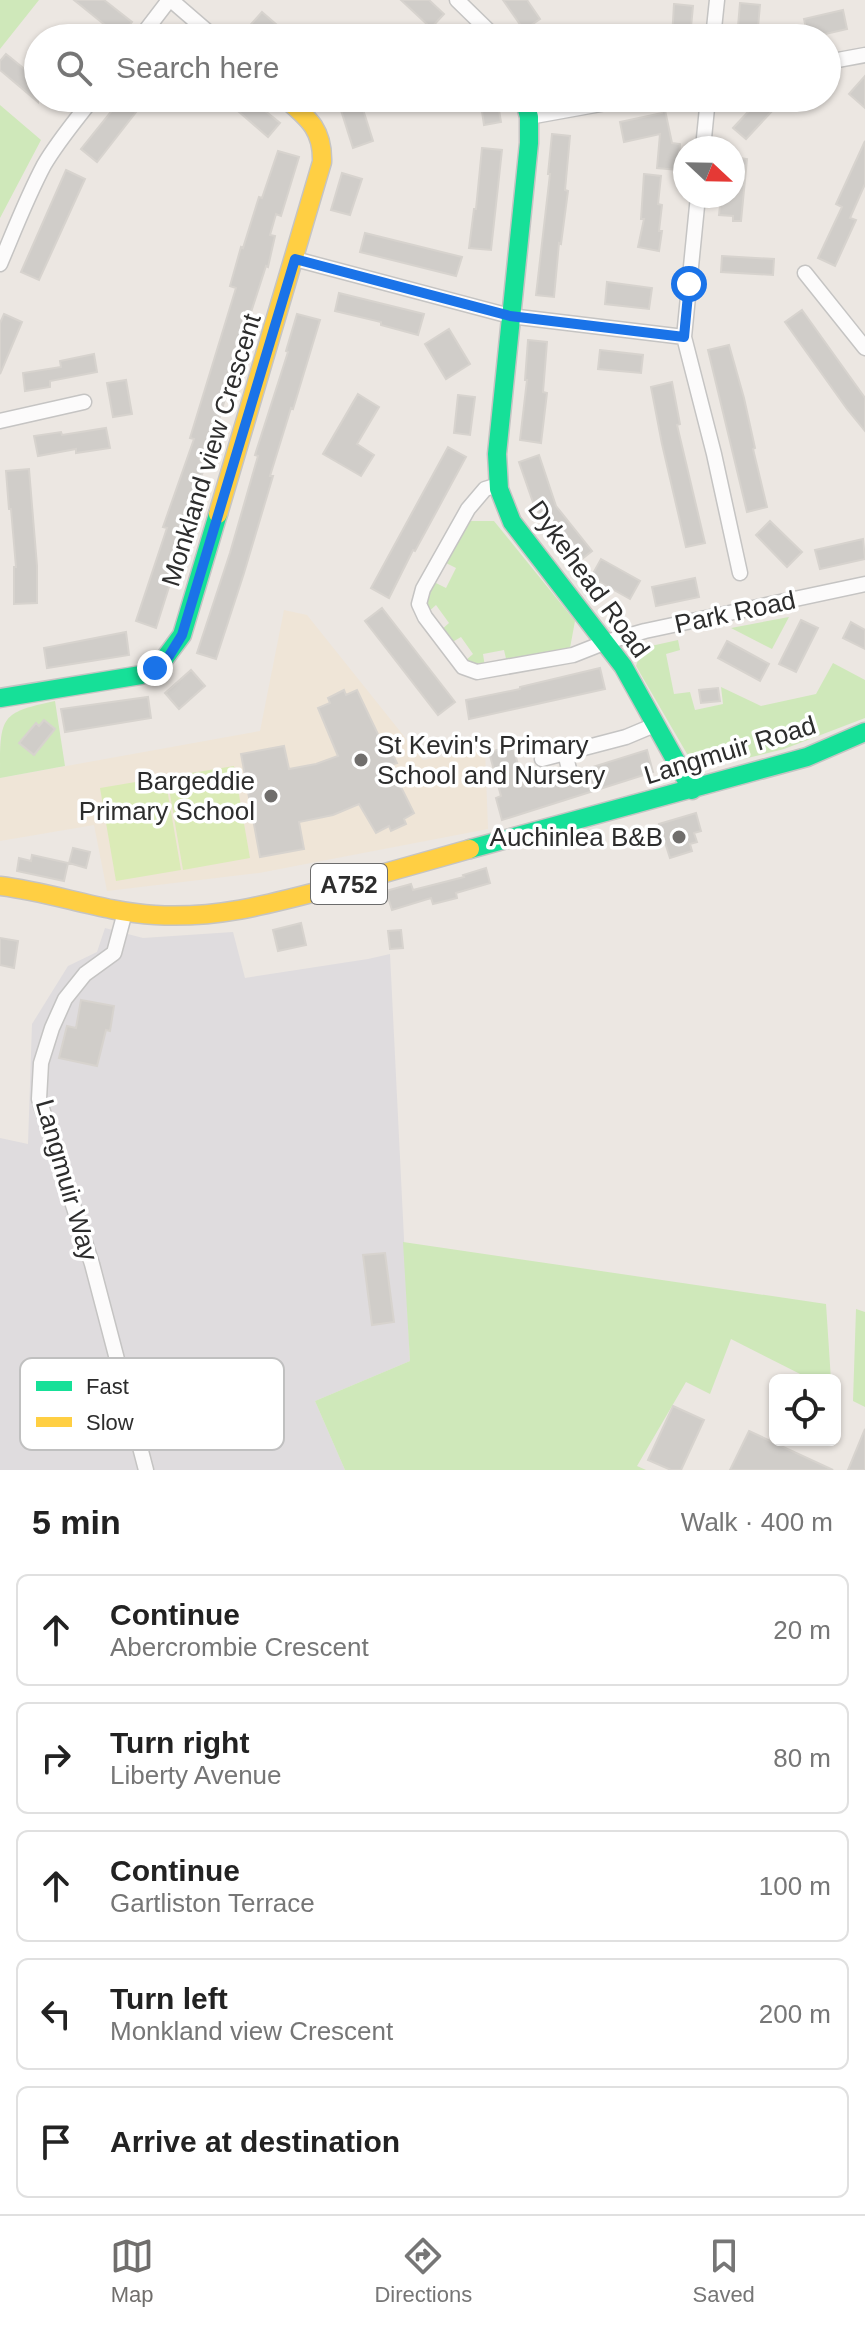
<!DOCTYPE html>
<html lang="en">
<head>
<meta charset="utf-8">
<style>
  body { margin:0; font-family:Arial,sans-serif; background:#f2f2f2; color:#222 }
  .controls { position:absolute; right:24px; bottom:24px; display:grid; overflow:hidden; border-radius:12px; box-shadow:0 2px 6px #0004 }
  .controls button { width:72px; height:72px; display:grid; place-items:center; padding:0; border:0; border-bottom:2px solid #e0e0e0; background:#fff; color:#222; font:40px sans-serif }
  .compass { position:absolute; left:673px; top:136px; width:72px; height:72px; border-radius:50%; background:#fff; box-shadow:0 2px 6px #0004; rotate:112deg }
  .stop { position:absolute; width:24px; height:24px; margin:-18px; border:6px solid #1a73e8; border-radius:50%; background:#fff }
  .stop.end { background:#1a73e8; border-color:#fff; box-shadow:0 2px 8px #0008 }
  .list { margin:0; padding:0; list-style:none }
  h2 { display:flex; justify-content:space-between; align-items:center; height:104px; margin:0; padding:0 32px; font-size:34px }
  h2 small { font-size:26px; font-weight:400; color:#767676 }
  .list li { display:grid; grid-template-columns:52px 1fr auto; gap:24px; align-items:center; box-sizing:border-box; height:112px; margin:0 16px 16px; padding:0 16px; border:2px solid #e0e0e0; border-radius:12px }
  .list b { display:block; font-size:30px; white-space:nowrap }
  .list p { margin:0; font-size:26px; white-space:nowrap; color:#767676 }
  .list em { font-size:26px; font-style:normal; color:#767676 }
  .icon { flex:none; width:44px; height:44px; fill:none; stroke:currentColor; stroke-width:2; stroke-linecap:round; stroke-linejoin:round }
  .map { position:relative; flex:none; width:865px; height:1470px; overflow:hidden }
  .search { position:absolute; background:#fff; box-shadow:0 2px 6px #0004; left:24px; right:24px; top:24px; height:88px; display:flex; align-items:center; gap:20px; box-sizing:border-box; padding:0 28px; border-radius:44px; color:#767676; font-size:30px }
  .sheet { height:744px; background:#fff }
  nav { display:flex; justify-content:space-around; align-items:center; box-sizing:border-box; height:112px; border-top:2px solid #e0e0e0; background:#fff; font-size:22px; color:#767676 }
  nav a { display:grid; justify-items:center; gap:4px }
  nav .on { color:#706e6c }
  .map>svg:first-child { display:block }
  .industrial { fill:#dfdcde }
  .education { fill:#efe5d7 }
  .green { fill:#cfe8ba }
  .pitch { fill:#dbebb7 }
  .building { fill:#d0cdc9; stroke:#d7d3ce; stroke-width:2 }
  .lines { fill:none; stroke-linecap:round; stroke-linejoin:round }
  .street-casing { stroke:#c5c4c3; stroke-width:17 }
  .fast-casing { stroke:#c5c4c3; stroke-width:21 }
  .slow-casing { stroke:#c5c4c3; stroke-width:21 }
  .street { stroke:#fcfbfb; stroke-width:14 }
  .fast { stroke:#16e098; stroke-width:18 }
  .slow { stroke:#ffcf43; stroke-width:18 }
  .route { stroke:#1a73e8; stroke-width:10 }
  .poi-dot { fill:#706e6c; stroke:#fff; stroke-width:3 }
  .labels { text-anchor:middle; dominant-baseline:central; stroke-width:7; stroke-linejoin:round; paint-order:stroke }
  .shield { fill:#fff; stroke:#6c6c6c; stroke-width:2 }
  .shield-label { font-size:24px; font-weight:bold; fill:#2d2d2d }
  .street-label { font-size:26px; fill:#2d2d2d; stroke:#fff }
  .poi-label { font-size:26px; fill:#2d2d2d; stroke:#fff; text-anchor:end }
  .key { fill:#fff; stroke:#c0c0c0; stroke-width:2 }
  .key-label { font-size:22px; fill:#2d2d2d }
</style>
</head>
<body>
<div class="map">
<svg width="865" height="1470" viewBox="0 0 865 1470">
  <rect width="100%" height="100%" fill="#ece7e2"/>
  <!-- industrial -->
  <path class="industrial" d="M 105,928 L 143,938 L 233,932 L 245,978 L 368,959 L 390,954 L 410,1361 L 315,1401 L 345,1470 L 0,1470 L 0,1138 L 28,1144 L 32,1024 L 68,966 L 97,952 Z"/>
  <!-- education -->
  <path class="education" d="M 284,610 L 307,615 L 423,760 L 485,749 L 488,829 L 259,873 L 107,891 L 94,825 L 0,841 L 0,778 L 260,731 Z"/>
  <!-- green -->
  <path class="green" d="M 0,0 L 39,0 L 0,49 Z
    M 0,105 L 41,140 L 0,218 Z
    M 468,521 L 494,521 L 575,621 L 570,648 L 507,663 L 504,650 L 483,654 L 485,667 L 465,661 L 473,654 L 461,637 L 449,644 L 440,631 L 449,623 L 436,605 L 426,614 L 422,605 L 434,582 L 446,588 L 456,568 L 444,562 Z
    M 789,617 L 772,649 L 731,628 Z
    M 678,640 L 680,650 L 666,654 L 674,694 L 690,692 L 695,710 L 723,704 L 721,687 L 761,706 L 816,694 L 833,663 L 865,680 L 865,718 L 784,749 L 707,768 L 690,759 L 636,666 L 642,648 Z
    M 55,701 L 65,766 L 0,778 C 0,715 0,713 55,701 Z
    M 403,1242 L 826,1304 L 831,1380 L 812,1380 L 731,1339 L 710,1394 L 686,1382 L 637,1466 L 646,1470 L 345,1470 L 315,1401 L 410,1361 Z
    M 856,1309 L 865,1312 L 865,1407 L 853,1401 Z"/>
  <!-- pitch -->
  <path class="pitch" d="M 234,766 L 250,858 L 183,870 L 167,777 Z
    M 165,777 L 181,870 L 116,881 L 100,788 Z"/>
  <!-- building -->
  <path class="building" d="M 74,0 L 104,0 L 132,22 L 120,37 Z
    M 401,0 L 429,0 L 444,14 L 431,28 Z
    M 503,0 L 527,0 L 540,19 L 524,30 Z
    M 740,3 L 760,5 L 757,38 L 737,38 Z
    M 674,4 L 693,6 L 690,38 L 672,38 Z
    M 843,10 L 847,29 L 808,38 L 804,19 Z
    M 262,12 L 292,38 L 251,38 L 244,32 Z
    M 6,54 L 38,80 L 38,102 L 0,70 L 0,61 Z
    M 865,76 L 865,108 L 849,94 Z
    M 122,98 L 147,98 L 97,162 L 81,149 Z
    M 223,98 L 249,98 L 280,123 L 268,137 Z
    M 480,98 L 497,98 L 501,122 L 484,125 Z
    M 761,98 L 774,109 L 746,139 L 733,128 Z
    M 784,98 L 819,98 L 820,104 L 786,110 Z
    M 360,100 L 373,141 L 353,148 L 340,107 Z
    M 663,110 L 665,110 L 672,143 L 680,144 L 678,170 L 657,168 L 660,134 L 624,142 L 620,122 L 662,113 Z
    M 552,134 L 570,136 L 565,190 L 568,191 L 561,244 L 559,243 L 554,297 L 536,295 L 550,174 L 548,174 Z
    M 865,141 L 865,184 L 850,218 L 856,220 L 835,266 L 818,258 L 842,207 L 836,204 Z
    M 482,148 L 502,150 L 491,250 L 469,248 L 474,209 L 476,209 Z
    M 278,151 L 299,157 L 281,216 L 276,214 L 270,235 L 275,236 L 268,267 L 266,266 L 241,343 L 210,451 L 177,548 L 181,549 L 156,628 L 136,621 L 167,528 L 163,527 L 194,439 L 190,438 L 236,288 L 230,286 L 241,247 L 243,248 L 259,197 L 262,198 Z
    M 733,157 L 747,159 L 741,221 L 733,221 L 733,216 L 719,215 L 721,196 L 733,196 Z
    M 66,170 L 85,179 L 39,280 L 21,272 Z
    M 342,173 L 362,179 L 350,215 L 331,210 Z
    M 644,174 L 661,176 L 658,204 L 662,205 L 659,231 L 662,231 L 659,251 L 638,247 L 644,219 L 641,219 Z
    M 365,233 L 462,257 L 456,276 L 360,252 Z
    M 722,256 L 774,259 L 773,275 L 721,272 Z
    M 607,282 L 652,288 L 649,309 L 605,304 Z
    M 339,293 L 424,314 L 418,335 L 381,325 L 381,322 L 335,311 Z
    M 802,310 L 865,398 L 865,431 L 847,409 L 785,322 Z
    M 4,314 L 22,322 L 0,374 L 0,323 Z
    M 297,314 L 320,320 L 293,409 L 291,408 L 270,476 L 273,476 L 244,573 L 216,659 L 197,653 L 230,553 L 258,456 L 255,455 L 288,352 L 286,351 Z
    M 449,329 L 470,364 L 446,379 L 425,344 Z
    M 528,340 L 547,342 L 543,392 L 547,393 L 541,443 L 520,440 L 527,380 L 525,380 Z
    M 729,345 L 744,398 L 755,448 L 753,449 L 767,507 L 747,512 L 708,350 Z
    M 600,350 L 643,355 L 641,373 L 598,369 Z
    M 94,354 L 97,372 L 50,381 L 50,387 L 25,391 L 23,373 L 61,367 L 60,361 Z
    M 126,380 L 132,414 L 113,417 L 107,383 Z
    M 672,382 L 680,424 L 677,425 L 705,543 L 686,547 L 662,444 L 651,387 Z
    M 358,394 L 379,407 L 357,444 L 374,455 L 361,476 L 323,454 Z
    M 458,395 L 475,397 L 470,435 L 454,433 Z
    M 106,428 L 110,448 L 76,453 L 76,449 L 38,456 L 34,436 L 61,432 L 62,435 Z
    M 448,447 L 466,457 L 415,551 L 413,550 L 389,598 L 371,588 Z
    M 539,455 L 556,506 L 592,551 L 578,562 L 535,508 L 519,462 Z
    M 29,469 L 37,566 L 37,603 L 14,604 L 14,567 L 16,567 L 11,509 L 9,509 L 6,471 Z
    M 770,521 L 802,552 L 787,567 L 756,535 Z
    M 863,539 L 865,559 L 820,569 L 815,550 Z
    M 601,559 L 640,581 L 630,599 L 591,577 Z
    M 695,578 L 699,597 L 656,606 L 652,587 Z
    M 382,608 L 455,702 L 438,715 L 365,621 Z
    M 801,620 L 818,628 L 796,672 L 779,664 Z
    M 851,622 L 865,630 L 865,649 L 843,638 Z
    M 126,632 L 129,655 L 47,668 L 44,648 Z
    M 727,641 L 769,664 L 760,681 L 718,658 Z
    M 600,668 L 605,689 L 469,719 L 466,700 L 520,689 L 520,687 Z
    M 191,670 L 205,686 L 179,709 L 165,693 Z
    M 718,688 L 720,701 L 701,703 L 699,690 Z
    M 344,690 L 346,695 L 357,690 L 384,747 L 388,745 L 397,763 L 390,765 L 414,813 L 404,819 L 406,824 L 391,831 L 389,826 L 376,833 L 359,804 L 333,815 L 299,822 L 304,849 L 260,857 L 241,754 L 284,746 L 289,769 L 316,764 L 338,756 L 318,708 L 330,703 L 328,698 Z
    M 148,697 L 151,718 L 65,732 L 61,709 Z
    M 44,720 L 55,729 L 34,755 L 19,743 L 36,723 L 39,726 Z
    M 513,746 L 524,787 L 561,777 L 567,782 L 573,782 L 577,780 L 580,771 L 647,750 L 653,772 L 502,820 L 496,798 L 501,796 L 489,752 Z
    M 696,813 L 701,831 L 694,833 L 697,842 L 690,844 L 692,851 L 670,858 L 659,824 Z
    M 73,848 L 90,852 L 86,868 L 69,863 Z
    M 32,855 L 68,863 L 64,881 L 17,871 L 19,858 L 31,861 Z
    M 486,868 L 490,883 L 456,893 L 457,898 L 433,904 L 431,898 L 392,910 L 386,891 L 411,884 L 413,890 L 464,877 L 463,875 Z
    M 301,923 L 306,945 L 278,951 L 273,930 Z
    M 401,930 L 403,948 L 390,949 L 388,931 Z
    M 0,938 L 18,941 L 14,968 L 0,965 Z
    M 81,1000 L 114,1006 L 110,1031 L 106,1030 L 97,1066 L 59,1058 L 67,1026 L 76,1028 Z
    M 385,1253 L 394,1322 L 372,1325 L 363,1255 Z
    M 673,1406 L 704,1420 L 681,1470 L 671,1470 L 648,1460 Z
    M 865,1429 L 865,1470 L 848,1470 Z
    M 749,1431 L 833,1470 L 730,1470 Z"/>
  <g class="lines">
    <defs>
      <path id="street" d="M 171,0 L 215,38
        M 457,0 L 496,38
        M 140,38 L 169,0
        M 713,38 L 717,0
        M 827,62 L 865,55
        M 529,117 L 634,98
        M 703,148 L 708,98
        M 698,196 L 684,337 L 714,454 L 740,573
        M 295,259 L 510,316 L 684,337
        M 0,264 C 14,231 27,197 44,165 C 58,141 76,120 93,98
        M 805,273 L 865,348
        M 0,421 L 84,402
        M 498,485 L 485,489 L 468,509 L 423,589 L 419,604 L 425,617 L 463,667 L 477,672 L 573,655 L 606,642 L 645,631 L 865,584
        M 565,753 L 570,773
        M 542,759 L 626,737 L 657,724
        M 125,912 L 114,953 L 85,974 L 65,999 L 52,1028 L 41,1063 L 39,1099 L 92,1264 L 146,1470"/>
      <path id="fast" d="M 524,98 L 529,117 L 529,143 L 497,454 L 499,489 L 512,522 L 623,666 L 692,790
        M 0,698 L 141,675 L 165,658 L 182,635 L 218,514
        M 470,849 L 807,757 L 865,732"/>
      <path id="slow" d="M 218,514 L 322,162 C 323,129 308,118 285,98
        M 0,886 C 52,892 103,912 155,915 C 219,919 274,903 335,887 C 380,874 425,862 470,849"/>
    </defs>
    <!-- street casing -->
    <use href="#street" class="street-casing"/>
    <!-- fast casing -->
    <use href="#fast" class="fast-casing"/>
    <!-- slow casing -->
    <use href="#slow" class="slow-casing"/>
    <!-- street -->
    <use href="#street" class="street"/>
    <!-- fast -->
    <use href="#fast" class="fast"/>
    <!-- slow -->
    <use href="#slow" class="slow"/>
  </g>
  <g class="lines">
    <!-- route -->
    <path class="route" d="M 155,668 L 169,656 L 182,635 L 295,259 L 510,316 L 684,337 L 689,284"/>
  </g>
  <!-- markers -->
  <g class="poi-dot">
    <circle cx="361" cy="760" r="8"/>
    <circle cx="271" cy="796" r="8"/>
    <circle cx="679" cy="837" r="8"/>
  </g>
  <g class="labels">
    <!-- shield labels -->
    <rect class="shield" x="311" y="864" width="76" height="40" rx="6"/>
    <g class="shield-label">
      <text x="349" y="884">A752</text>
    </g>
    <!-- street labels -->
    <g class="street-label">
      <text transform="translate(211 450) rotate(-73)">Monkland view Crescent</text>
      <text transform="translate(589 579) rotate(54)">Dykehead Road</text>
      <text transform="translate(735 612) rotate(-12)">Park Road</text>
      <text transform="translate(730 750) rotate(-17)">Langmuir Road</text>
      <text transform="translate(67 1180) rotate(74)">Langmuir Way</text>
    </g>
    <!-- poi labels -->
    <g class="poi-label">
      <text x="377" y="745" text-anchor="start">St Kevin's Primary<tspan x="377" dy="30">School and Nursery</tspan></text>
      <text x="255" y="781">Bargeddie<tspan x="255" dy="30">Primary School</tspan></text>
      <text x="663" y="837">Auchinlea B&amp;B</text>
    </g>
  </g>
  <!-- legend -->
  <rect x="20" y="1358" width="264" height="92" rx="12" class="key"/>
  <rect x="36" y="1381" width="36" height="10" fill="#16e098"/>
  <rect x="36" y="1417" width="36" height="10" fill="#ffcf43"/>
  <g class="key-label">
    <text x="86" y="1394">Fast</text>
    <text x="86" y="1430">Slow</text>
  </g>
</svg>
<div class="controls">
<button><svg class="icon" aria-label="locate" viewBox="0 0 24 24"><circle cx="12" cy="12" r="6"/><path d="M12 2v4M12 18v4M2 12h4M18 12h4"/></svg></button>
</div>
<svg class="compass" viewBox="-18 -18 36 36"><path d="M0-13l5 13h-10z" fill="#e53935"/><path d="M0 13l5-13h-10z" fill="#767676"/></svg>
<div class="stop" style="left:689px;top:284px"></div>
<div class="stop end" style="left:155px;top:668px"></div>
<div class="search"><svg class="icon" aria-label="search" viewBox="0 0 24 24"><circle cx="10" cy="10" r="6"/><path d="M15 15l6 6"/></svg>Search here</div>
</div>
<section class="sheet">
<h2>5 min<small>Walk · 400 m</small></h2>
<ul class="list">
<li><svg class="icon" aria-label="ahead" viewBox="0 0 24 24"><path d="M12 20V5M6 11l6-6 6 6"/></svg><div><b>Continue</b><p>Abercrombie Crescent</p></div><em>20 m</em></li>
<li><svg class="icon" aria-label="right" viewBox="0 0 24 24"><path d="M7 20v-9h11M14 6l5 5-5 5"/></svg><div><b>Turn right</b><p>Liberty Avenue</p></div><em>80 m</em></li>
<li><svg class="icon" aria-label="ahead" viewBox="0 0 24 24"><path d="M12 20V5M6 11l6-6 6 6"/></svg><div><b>Continue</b><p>Gartliston Terrace</p></div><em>100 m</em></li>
<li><svg class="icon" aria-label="left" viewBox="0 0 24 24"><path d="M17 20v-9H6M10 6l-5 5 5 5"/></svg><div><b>Turn left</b><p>Monkland view Crescent</p></div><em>200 m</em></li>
<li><svg class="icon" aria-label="arrive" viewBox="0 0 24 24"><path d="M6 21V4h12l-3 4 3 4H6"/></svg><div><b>Arrive at destination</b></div></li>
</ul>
</section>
<nav>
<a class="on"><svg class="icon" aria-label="map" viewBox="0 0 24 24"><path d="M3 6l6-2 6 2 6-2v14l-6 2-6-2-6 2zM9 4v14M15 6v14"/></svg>Map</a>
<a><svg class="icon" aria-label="directions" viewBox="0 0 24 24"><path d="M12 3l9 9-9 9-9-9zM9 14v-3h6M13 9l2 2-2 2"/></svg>Directions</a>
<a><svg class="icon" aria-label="saved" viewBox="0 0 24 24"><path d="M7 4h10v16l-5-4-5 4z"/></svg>Saved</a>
</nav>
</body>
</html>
